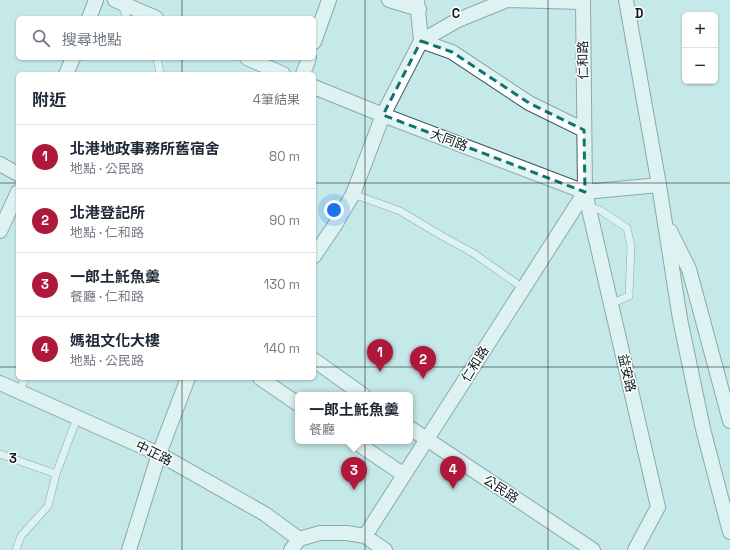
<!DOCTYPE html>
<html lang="zh-TW">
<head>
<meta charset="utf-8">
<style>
  body { margin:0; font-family:"Space Grotesk","Noto Sans TC",sans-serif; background:#f2f2f3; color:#1f2937 }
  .controls { position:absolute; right:12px; top:12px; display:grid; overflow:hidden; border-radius:6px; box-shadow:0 1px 3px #0004 }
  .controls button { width:36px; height:36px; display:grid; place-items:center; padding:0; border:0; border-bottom:1px solid #e0e1e3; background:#fff; color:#1f2937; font:20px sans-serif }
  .you { position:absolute; left:334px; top:210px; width:14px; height:14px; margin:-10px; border:3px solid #fff; border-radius:50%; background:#1a73e8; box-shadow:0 0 0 6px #1a73e833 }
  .badge { display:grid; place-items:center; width:26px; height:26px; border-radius:50%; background:#ad183b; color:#fff; font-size:13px; font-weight:700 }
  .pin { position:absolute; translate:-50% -33px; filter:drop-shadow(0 1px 2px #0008) }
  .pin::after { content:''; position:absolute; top:21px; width:14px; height:12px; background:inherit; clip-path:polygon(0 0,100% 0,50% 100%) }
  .popup { position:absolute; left:295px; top:392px; width:118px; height:52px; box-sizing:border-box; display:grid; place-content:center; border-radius:6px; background:#fff; filter:drop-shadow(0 1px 3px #0005); font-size:13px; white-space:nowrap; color:#747a83 }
  .popup b { font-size:15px; color:#1f2937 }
  .popup::after { content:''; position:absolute; left:50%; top:100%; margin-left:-8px; border:8px solid transparent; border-top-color:#fff }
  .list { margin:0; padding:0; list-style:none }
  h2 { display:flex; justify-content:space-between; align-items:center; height:52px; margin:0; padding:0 16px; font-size:17px }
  h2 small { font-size:13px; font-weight:400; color:#747a83 }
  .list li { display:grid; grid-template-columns:26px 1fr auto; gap:12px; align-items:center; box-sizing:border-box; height:64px; padding:0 16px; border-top:1px solid #e0e1e3 }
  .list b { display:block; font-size:15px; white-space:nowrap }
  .list p { margin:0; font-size:13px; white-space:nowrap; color:#747a83 }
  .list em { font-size:13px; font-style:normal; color:#747a83 }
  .icon { flex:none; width:22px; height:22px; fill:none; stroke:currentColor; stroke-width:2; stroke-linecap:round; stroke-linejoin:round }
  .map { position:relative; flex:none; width:730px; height:550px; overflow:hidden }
  .search { position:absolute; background:#fff; box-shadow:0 1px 3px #0004; left:16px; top:16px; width:300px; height:44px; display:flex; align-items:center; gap:10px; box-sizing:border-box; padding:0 14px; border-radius:6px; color:#747a83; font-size:15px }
  .panel { position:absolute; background:#fff; box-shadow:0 1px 3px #0004; left:16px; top:72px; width:300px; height:308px; border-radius:6px }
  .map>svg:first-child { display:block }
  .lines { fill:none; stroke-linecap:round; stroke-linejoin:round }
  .service-casing { stroke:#406060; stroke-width:8 }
  .minor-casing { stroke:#406060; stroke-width:16 }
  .service { stroke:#fff; stroke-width:7 }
  .minor { stroke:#fff; stroke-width:14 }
  .marked { fill:none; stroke:#0f766e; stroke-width:3; stroke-dasharray:8 5; stroke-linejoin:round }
  .grid { fill:none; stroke:#0e1b1c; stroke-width:1; stroke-opacity:0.55 }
  .labels { text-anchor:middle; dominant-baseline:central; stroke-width:3; stroke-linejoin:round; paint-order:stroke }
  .street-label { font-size:13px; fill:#0e1b1c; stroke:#fff }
  .grid-label { font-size:13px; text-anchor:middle; font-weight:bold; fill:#0e1b1c; stroke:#fff; stroke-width:3; stroke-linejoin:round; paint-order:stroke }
</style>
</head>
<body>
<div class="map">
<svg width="730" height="550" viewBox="0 0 730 550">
  <rect width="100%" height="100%" fill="#c5e8e8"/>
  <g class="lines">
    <defs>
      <path id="service" d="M 121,3 L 127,18
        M 157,58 L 160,74
        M 353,194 L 400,211 L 442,236 L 473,253 L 523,288
        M 588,206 L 600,210 L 627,228 L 631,246 L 629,296 L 611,304
        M 19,392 L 25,378
        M 0,454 L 56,474
        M 16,550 L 21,536 L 48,506 L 56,474 L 77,418"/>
      <path id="minor" d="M 115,0 L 156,18
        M 389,0 L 419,9
        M 583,0 L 585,192 L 658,507 L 635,550
        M 626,0 L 659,185 L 680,319 L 703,429 L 730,532
        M 89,18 L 96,0
        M 421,41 L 452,52 L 529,103 L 584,130
        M 421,41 L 458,20 L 507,0 L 583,2
        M 314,42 L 329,0
        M 247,58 L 283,74
        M 66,74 L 73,58
        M 303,74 L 309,58
        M 314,87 L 383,115 L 585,192
        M 0,164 L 18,174
        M 0,231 L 18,192
        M 670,231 L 689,269 L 730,421
        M 314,256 L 335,225 L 353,194 L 383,115 L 421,41 L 417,0
        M 314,360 L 363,395
        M 260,378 L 298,404
        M 0,383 L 159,454 L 265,514 L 299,539
        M 410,428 L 593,550
        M 354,441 L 404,475
        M 365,536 L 585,192 L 659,185
        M 299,539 L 320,533 L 347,533 L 365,536 L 385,550
        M 129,550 L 159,454 L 188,378
        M 291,550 L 299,539"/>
    </defs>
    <!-- service casing -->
    <use href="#service" class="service-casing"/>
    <!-- minor casing -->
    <use href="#minor" class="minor-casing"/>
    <!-- service -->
    <use href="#service" class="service"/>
    <!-- minor -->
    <use href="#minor" class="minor"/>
  </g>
  <!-- marked area -->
  <path d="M0 0H730V550H0ZM 421,41 L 452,52 L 529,103 L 584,130 L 585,192 L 383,115 Z" fill="#c5e8e8" fill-opacity=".55" fill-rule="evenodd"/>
  <path class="marked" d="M 421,41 L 452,52 L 529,103 L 584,130 L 585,192 L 383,115 Z"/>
  <!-- grid -->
  <path class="grid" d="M 182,0 L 182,18M 365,0 L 365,550M 548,0 L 548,550M 182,58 L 182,74M 0,183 L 18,183M 314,183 L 730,183M 0,367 L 18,367M 314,367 L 730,367M 182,378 L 182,550"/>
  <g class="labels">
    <!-- street labels -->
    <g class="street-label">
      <text transform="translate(583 60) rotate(-91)">仁和路</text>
      <text transform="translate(449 140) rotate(21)">大同路</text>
      <text transform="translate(475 364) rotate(-58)">仁和路</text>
      <text transform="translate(627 373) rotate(77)">益安路</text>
      <text transform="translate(154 453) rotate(26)">中正路</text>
      <text transform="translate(501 489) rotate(33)">公民路</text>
    </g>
  </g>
  <g class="grid-label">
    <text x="456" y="18">C</text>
    <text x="639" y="18">D</text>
    <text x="13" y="463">3</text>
  </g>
</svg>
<div class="controls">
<button>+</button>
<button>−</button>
</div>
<div class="you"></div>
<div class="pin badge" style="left:380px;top:372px">1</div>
<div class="pin badge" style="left:423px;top:379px">2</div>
<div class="pin badge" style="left:354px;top:490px">3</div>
<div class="popup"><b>一郎土魠魚羹</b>餐廳</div>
<div class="pin badge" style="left:453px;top:489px">4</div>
<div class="search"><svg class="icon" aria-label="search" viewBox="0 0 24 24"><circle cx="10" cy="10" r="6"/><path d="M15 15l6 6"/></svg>搜尋地點</div>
<section class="panel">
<h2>附近<small>4筆結果</small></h2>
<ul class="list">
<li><span class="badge">1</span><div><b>北港地政事務所舊宿舍</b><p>地點 · 公民路</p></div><em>80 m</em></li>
<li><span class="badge">2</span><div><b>北港登記所</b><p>地點 · 仁和路</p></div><em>90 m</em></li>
<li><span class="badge">3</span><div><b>一郎土魠魚羹</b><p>餐廳 · 仁和路</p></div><em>130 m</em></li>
<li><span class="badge">4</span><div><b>媽祖文化大樓</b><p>地點 · 公民路</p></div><em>140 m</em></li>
</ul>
</section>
</div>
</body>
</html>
